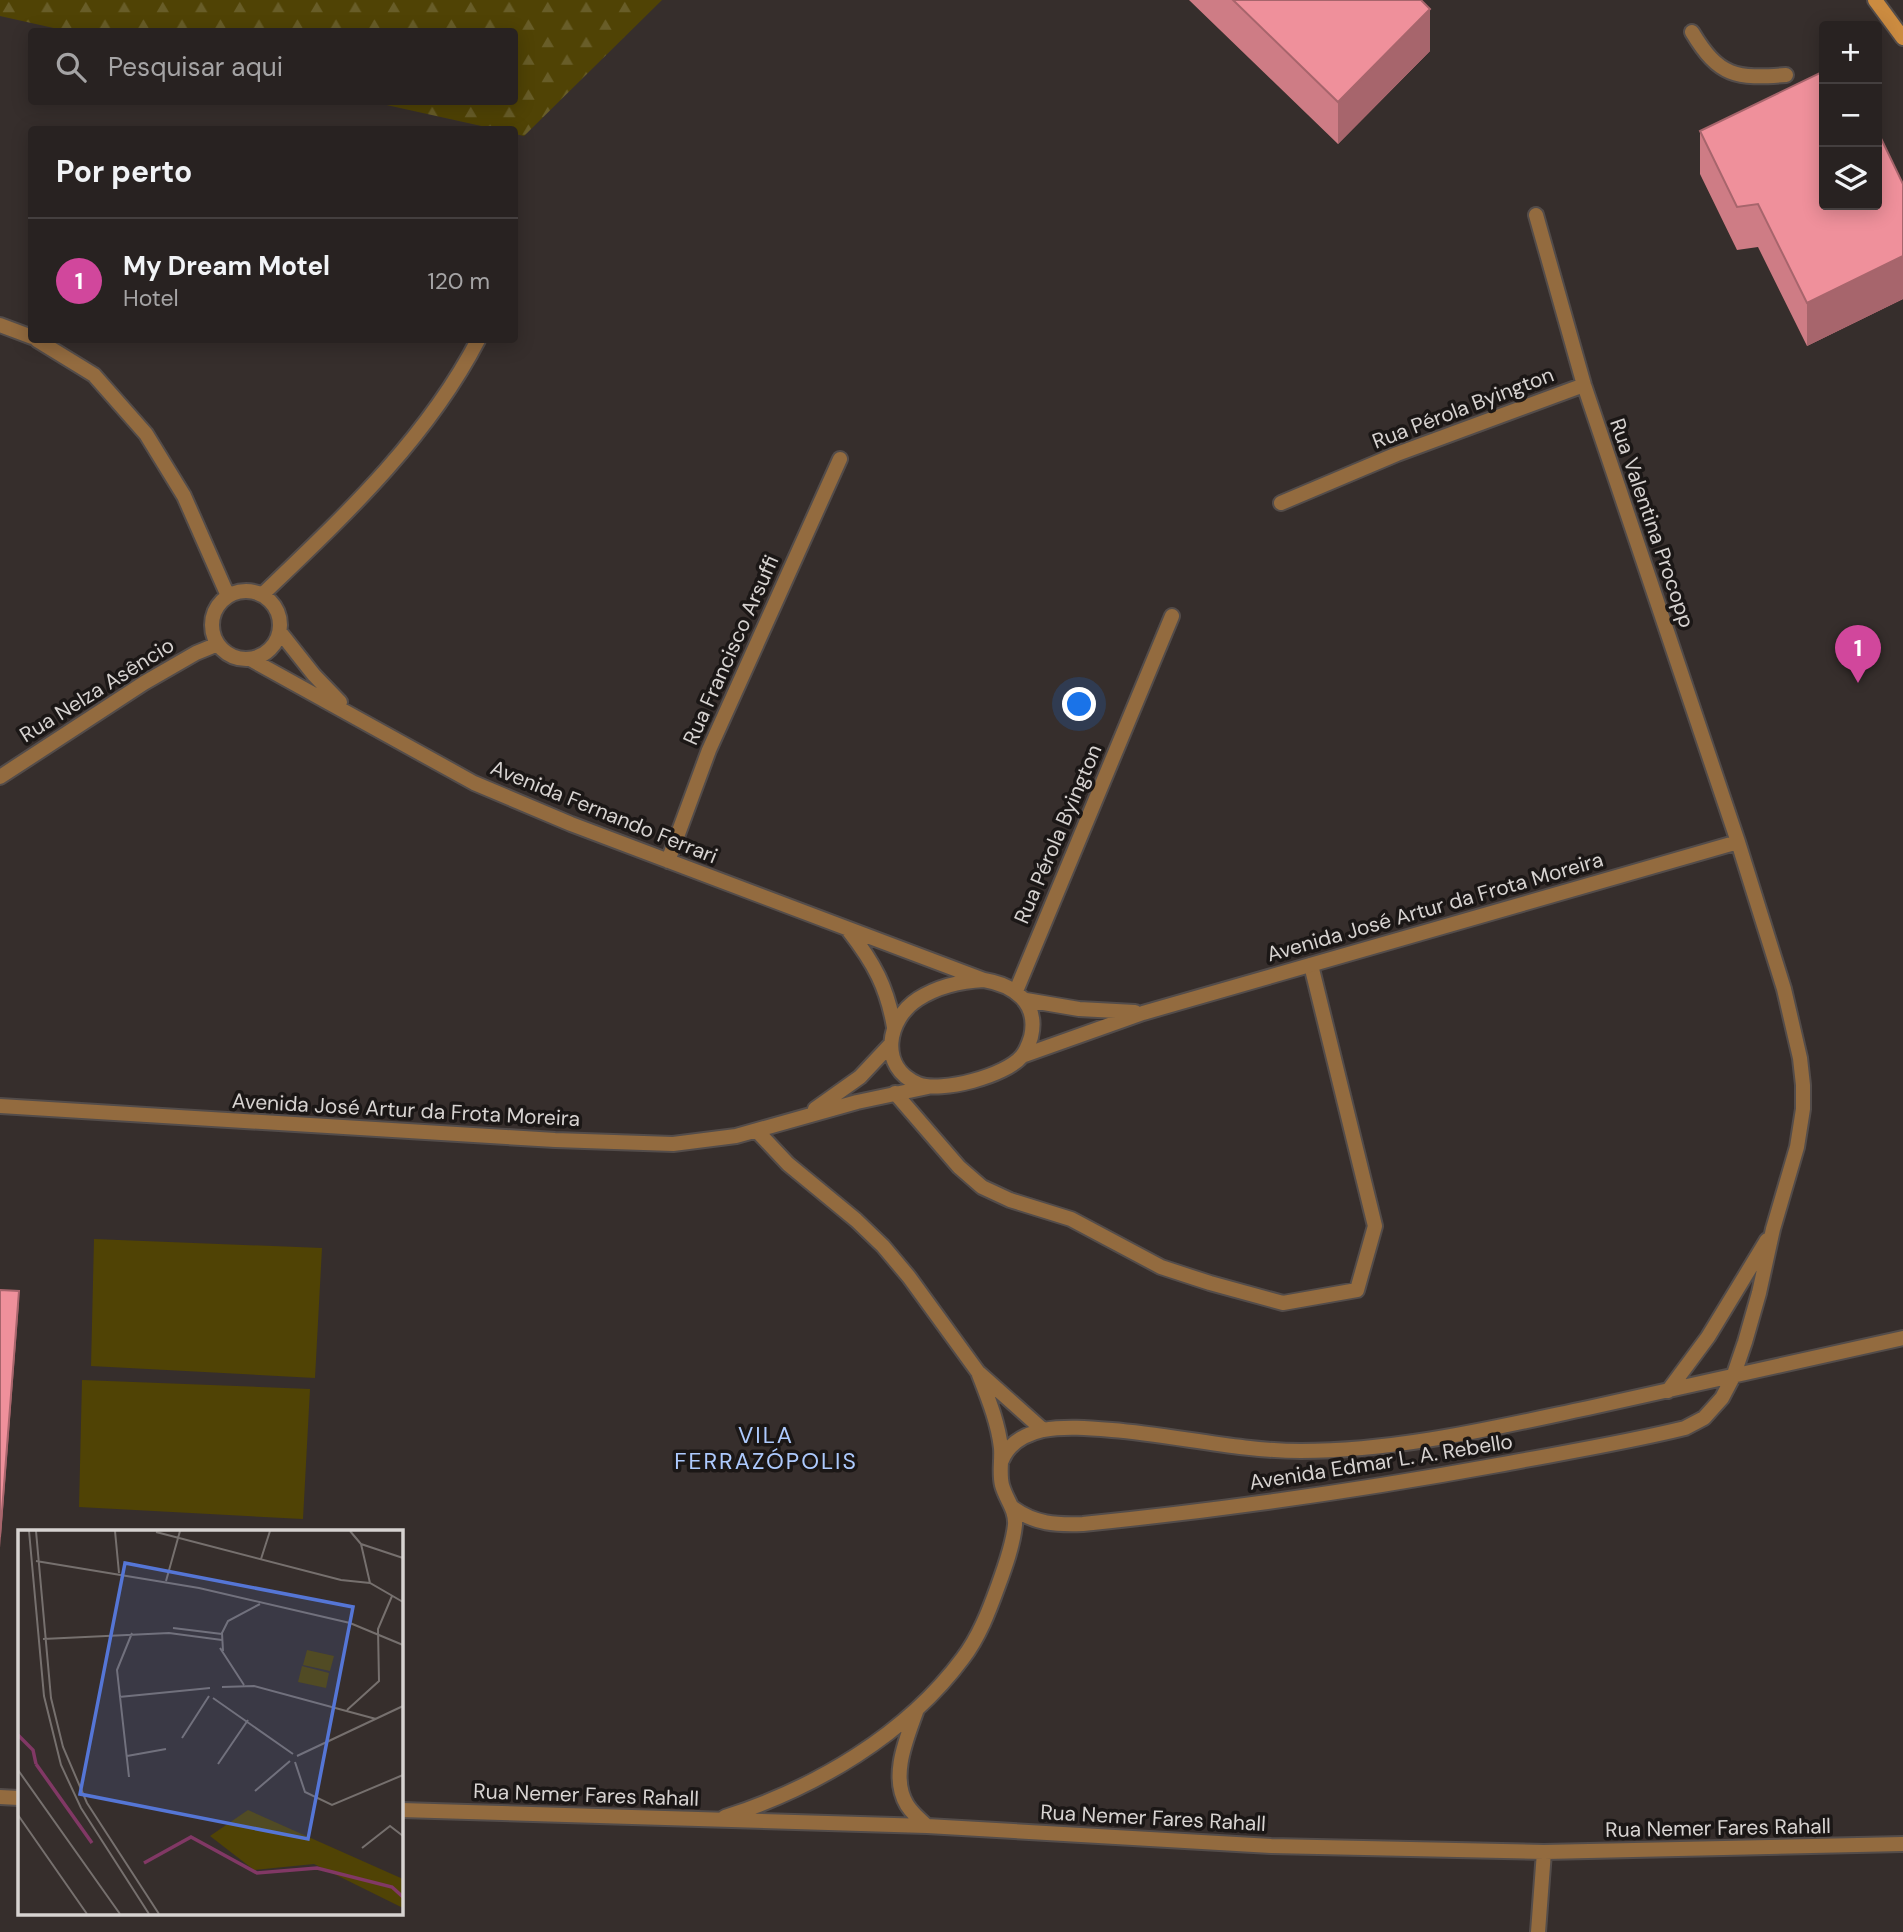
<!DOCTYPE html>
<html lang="pt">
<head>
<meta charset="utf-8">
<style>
  body { margin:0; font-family:"DM Sans",sans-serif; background:#342f2e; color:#f1f3f6 }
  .controls { position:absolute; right:21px; top:21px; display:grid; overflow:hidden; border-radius:7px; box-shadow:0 4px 18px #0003 }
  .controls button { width:63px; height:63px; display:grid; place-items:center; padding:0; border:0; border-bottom:2px solid #443f3f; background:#282221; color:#f1f3f6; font:35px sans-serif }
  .you { position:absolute; left:1080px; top:705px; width:24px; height:24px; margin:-18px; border:5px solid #fff; border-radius:50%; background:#1a73e8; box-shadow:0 0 0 10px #1a73e833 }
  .badge { display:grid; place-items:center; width:46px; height:46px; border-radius:50%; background:#91b8fd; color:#fff; font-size:23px; font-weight:700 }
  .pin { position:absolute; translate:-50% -58px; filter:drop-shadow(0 2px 4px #0008) }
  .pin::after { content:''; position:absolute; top:37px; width:24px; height:21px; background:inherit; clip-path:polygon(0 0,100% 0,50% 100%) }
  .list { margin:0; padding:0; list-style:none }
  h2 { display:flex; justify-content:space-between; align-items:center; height:91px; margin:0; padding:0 28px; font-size:30px }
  h2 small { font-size:23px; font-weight:400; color:#a5a4a5 }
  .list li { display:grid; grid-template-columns:46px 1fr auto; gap:21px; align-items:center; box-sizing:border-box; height:126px; padding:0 28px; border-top:2px solid #443f3f }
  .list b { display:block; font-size:26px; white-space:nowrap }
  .list p { margin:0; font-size:23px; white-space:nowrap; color:#a5a4a5 }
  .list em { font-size:23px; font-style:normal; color:#a5a4a5 }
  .icon { flex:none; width:38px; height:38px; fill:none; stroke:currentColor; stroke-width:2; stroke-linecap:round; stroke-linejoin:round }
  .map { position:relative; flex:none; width:1903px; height:1932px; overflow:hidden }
  .search { position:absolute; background:#282221; box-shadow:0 4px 18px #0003; left:28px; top:28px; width:490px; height:77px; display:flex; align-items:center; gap:18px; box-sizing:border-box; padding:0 24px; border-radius:7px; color:#a5a4a5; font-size:26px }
  .panel { position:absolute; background:#282221; box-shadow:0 4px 18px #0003; left:28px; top:126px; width:490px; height:217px; border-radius:7px }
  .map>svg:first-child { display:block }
  .green { fill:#504305 }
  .forest { fill:url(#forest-firs) }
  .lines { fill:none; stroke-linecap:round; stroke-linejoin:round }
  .lane-casing { stroke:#534c4a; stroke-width:18 }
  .street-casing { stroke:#534c4a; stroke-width:18 }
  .secondary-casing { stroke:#534c4a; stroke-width:18 }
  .lane { stroke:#936b3f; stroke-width:14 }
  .street { stroke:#936b3f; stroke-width:14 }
  .secondary { stroke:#cb8b40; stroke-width:14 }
  .wall { fill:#ce7c85 }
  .shaded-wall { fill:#a7656c }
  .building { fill:#ef909b; stroke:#a7656c; stroke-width:2 }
  .labels { text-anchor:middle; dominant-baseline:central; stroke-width:7; stroke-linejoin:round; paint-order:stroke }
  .street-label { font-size:21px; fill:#d7d3d1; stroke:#1b1716 }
  .neighbourhood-label { font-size:23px; letter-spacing:2px; fill:#adcafe; stroke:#1b1716 }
  .inset-river { fill:none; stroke:#813865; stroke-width:3.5 }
  .inset-road { fill:none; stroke:#76706e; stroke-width:2 }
  .view { fill:#5576d6; fill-opacity:0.15; stroke:#5576d6; stroke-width:3.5 }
  .inset-edge { fill:none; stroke:#d7d3d1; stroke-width:3.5 }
</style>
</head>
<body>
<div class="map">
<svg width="1903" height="1932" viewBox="0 0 1903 1932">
  <defs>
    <pattern id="forest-firs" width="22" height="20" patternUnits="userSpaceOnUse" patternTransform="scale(1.75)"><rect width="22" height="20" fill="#504305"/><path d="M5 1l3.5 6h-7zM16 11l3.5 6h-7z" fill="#685d28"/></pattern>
  </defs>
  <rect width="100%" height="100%" fill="#362e2c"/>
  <!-- green -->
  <path class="green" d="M 94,1239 L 322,1248 L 315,1378 L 91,1366 Z
    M 82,1380 L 310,1389 L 303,1519 L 79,1507 Z"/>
  <!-- forest -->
  <path class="forest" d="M 0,0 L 662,0 L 524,136 L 515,134 L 514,130 L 495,129 L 373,102 L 514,102 L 514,32 L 67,31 L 0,16 Z"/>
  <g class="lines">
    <defs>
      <path id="lane" d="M 1692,32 C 1719,77 1736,79 1786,75
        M 895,1093 L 959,1167 L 982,1187 L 1010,1200 L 1071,1219 L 1161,1267 L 1210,1283 L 1283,1303 L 1357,1290 L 1375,1226 L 1311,965"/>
      <path id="street" d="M 0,325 L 32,337
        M 37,340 L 94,375 L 146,434 L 184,496 L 228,596
        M 1281,503 L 1397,454 L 1584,385
        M212 625a34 34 0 1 1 68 0a34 34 0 1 1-68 0Z
        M 263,594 C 343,517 426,440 478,340
        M 280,632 L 314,675 L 340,702
        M 250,659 L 474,783 L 571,824 L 984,980
        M 0,777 L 144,683 L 196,653 L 218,644
        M 668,861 L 709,750 L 840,459
        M 849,931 C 874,963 887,987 894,1027
        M 984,980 C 1014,985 1039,1003 1031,1037 C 1029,1043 1027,1050 1022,1056 C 1006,1076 941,1093 918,1084 C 878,1067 887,1019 918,999 C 937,987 961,981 984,980 Z
        M 1016,991 L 1172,616
        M 1026,1000 L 1079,1009 L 1135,1012
        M 1022,1056 L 1143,1013 L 1738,842
        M 0,1106 L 555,1140 L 673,1144 L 736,1136 L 857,1102 L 928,1087
        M 815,1109 L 860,1077 L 890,1045
        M 757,1131 L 788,1164 L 856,1220 L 883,1246 L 909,1277 L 978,1372 L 1043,1430
        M 1668,1391 L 1708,1337 L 1767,1240
        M 1002,1460 C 1009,1443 1026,1434 1043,1430 C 1065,1426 1089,1428 1112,1430 C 1175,1435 1238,1451 1301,1451 C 1398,1451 1493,1428 1588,1408 C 1693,1385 1798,1362 1903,1338
        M 1013,1508 C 1035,1524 1056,1525 1083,1524 C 1222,1510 1361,1490 1498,1465 C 1561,1453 1624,1443 1685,1428 L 1704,1418 L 1722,1398 L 1733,1377 L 1745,1342 L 1759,1293 L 1773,1229 L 1797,1147 L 1803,1109 L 1803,1085 L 1800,1058 L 1784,989 L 1738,842 L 1584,385 L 1536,215
        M 916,1712 C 906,1740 890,1777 907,1805 C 912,1813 920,1820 927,1826
        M 0,1797 L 19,1798
        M 401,1810 L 927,1826 L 1271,1846 L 1544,1852 L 1903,1844
        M 725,1817 C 815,1788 906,1735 963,1658 C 979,1637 989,1611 998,1586 C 1005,1567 1013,1545 1015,1525 C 1016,1509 1006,1500 1002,1485 C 999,1473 1002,1461 1001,1448 C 998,1422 988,1398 978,1372
        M 1538,1932 L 1544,1852"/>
      <path id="secondary" d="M 1875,0 L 1903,38"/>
    </defs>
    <!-- lane casing -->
    <use href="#lane" class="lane-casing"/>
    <!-- street casing -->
    <use href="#street" class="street-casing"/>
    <!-- secondary casing -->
    <use href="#secondary" class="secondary-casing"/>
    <!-- lane -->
    <use href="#lane" class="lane"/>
    <!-- street -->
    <use href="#street" class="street"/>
    <!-- secondary -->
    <use href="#secondary" class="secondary"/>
  </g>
  <!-- wall -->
  <path class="wall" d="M 1189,0 L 1421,0 L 1430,51 L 1338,144 Z
    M 1700,131 L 1903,184 L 1903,299 L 1807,346 L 1758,247 L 1737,250 L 1700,174 Z"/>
  <!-- shaded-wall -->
  <path class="shaded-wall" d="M 1430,9 L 1430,51 L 1338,144 L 1338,102 Z
    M 1903,256 L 1903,299 L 1807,346 L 1807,303 Z
    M 19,1291 L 19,1302 L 0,1548 L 0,1537 Z"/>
  <!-- building -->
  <path class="building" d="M 1233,0 L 1421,0 L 1430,9 L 1338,102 Z
    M 1824,71 L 1824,205 L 1877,205 L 1877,130 L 1903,184 L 1903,256 L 1807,303 L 1758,204 L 1737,207 L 1700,131 Z
    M 0,1290 L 19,1291 L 0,1537 Z"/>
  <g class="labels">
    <!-- street labels -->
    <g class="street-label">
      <text transform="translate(1463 408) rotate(-21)">Rua Pérola Byington</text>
      <text transform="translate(1652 523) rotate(71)">Rua Valentina Procopp</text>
      <text transform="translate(731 650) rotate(-66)">Rua Francisco Arsuffi</text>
      <text transform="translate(97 690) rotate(-32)">Rua Nelza Asêncio</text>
      <text transform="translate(604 812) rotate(22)">Avenida Fernando Ferrari</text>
      <text transform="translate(1058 834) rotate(-67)">Rua Pérola Byington</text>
      <text transform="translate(1435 907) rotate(-16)">Avenida José Artur da Frota Moreira</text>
      <text transform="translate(406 1110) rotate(3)">Avenida José Artur da Frota Moreira</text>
      <text transform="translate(1381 1462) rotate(-9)">Avenida Edmar L. A. Rebello</text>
      <text transform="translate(586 1795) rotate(2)">Rua Nemer Fares Rahall</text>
      <text transform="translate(1153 1818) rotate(3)">Rua Nemer Fares Rahall</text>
      <text transform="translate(1718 1828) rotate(-1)">Rua Nemer Fares Rahall</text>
    </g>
    <!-- neighbourhood labels -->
    <g class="neighbourhood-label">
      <text x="766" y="1435">VILA<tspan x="766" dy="26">FERRAZÓPOLIS</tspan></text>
    </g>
  </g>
  <!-- overview -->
  <g transform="translate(18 1530)">
    <rect width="385" height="385" fill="#362e2c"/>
    <path d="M 289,120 L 316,126 L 312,141 L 285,135 ZM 284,136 L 311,143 L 308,158 L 280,152 Z" fill="#504305"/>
    <path d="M 230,280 L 385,349 L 385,378 L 296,334 L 236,340 L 192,306 Z" fill="#504305"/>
    <path class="inset-river" d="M 0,205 L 15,220 L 18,234M 18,234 L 74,313M 126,333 L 173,307 L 239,343 L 299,338 L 374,357 L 385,367"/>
    <path class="inset-road" d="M 11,1 L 26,166 L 43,235 L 63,278 L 131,384M 18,1 L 33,168 L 45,217 L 69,273 L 141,384M 97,1 L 101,43M 332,1 L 343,14 L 352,53M 138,2 L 323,50 L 352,53 L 385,72M 343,14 L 385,28M 243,29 L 252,1M 18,31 L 181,58 L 332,93 L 385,115M 148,51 L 162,1M 155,98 L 204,104M 25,109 L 151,103 L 204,110M 202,118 L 226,155M 205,121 L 204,103 L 210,91 L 242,74M 204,157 L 236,156 L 358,189M 101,167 L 192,158M 195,168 L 275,224M 329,180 L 361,151 L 360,99 L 374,66M 164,208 L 191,166M 109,226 L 148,219M 279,226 L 385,176M 277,232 L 287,262 L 314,275 L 385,245M 200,234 L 230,190M 0,240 L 102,384M 111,247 L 99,140 L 114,103M 237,261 L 272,231M 0,285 L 69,384M 344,318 L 372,296 L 385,306"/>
    <path class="view" d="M 107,33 L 335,77 L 290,309 L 62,264 Z"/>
    <rect width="385" height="385" class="inset-edge"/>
  </g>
</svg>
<div class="controls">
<button>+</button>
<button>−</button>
<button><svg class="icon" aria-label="layers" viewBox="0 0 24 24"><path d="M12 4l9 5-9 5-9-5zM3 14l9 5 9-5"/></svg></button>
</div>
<div class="you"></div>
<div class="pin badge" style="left:1858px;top:683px;background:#d1479c">1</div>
<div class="search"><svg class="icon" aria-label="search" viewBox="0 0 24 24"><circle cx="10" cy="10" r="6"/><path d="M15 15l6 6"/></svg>Pesquisar aqui</div>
<section class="panel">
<h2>Por perto<small></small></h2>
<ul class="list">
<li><span class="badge" style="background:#d1479c">1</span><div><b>My Dream Motel</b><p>Hotel</p></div><em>120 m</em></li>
</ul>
</section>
</div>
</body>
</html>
